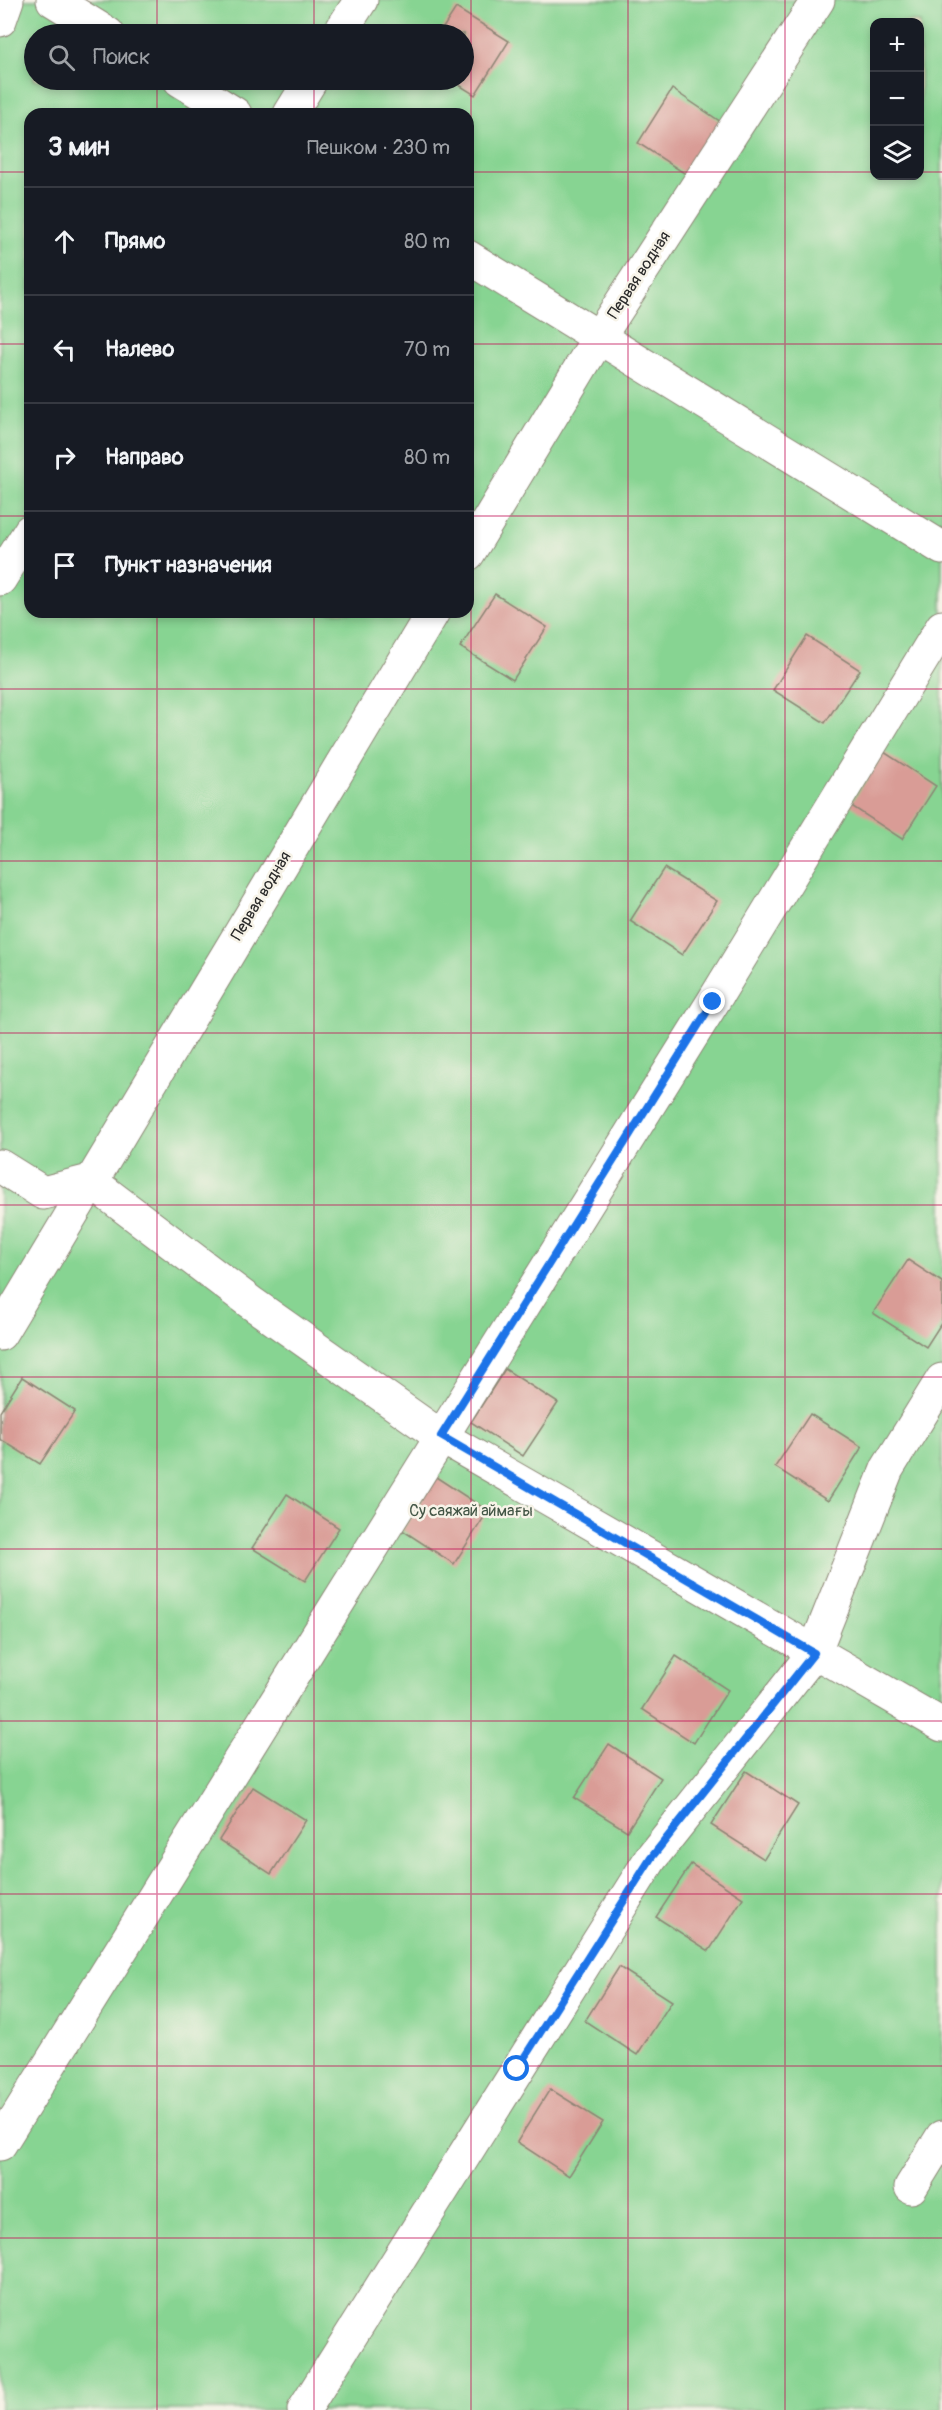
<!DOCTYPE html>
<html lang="ru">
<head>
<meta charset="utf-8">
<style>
  body { margin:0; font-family:Pangolin,sans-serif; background:#20242c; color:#f1f3f6 }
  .controls { position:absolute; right:18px; top:18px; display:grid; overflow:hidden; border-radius:12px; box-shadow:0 3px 9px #0003 }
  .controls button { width:54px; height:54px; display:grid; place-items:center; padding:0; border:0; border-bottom:2px solid #363941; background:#171b24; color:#f1f3f6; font:30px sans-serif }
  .stop { position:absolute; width:18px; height:18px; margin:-14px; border:4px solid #1a73e8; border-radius:50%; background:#fff }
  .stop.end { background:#1a73e8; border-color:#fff; box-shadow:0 2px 6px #0008 }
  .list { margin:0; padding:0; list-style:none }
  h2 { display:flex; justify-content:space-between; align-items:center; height:78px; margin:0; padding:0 24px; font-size:26px }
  h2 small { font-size:20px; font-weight:400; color:#9ea1a6 }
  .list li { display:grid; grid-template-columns:39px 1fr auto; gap:18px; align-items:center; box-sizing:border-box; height:108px; padding:0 24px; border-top:2px solid #363941 }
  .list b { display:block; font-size:22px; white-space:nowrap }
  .list em { font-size:20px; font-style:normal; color:#9ea1a6 }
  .icon { flex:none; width:33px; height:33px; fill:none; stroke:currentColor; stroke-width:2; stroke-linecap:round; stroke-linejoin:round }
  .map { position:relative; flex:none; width:942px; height:2410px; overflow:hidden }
  .search { position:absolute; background:#171b24; box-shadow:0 3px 9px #0003; left:24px; top:24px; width:450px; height:66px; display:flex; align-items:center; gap:15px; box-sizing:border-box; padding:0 21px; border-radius:33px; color:#9ea1a6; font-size:22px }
  .panel { position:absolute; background:#171b24; box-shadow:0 3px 9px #0003; left:24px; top:108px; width:450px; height:510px; border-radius:18px }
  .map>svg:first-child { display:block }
  .green { fill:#87d492; stroke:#59805e; stroke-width:1.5; fill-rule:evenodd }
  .building { fill:#d99c96 }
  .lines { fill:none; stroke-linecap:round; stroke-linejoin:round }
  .minor-casing { stroke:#8c8574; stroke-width:35 }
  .minor { stroke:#fff; stroke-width:33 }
  .route { stroke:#1a73e8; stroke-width:8 }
  .grid { fill:none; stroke:#c2185b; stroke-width:1.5; stroke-opacity:0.55 }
  .labels { text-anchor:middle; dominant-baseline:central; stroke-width:5; stroke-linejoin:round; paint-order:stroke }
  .street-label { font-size:16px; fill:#2b2b2b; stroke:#f7f3e8 }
  .park-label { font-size:16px; fill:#425545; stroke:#f7f3e8 }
</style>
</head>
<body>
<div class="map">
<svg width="942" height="2410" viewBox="0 0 942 2410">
  <rect width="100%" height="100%" fill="#f7f3e8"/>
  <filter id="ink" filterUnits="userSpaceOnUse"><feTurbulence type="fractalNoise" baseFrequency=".0167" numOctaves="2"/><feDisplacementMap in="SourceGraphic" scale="12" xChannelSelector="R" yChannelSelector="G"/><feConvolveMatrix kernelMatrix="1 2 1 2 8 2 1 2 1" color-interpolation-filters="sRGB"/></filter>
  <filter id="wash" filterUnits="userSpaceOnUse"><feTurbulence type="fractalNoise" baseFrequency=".008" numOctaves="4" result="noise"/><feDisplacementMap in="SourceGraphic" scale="24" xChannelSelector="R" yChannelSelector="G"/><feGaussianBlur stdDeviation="1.35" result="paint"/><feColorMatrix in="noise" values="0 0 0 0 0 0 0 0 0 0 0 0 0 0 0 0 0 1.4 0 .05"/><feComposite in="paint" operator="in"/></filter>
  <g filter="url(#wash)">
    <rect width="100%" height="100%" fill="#eddfbd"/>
    <!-- green -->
    <path class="green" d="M 0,0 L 942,0 L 942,2410 L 0,2410 ZM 874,22 L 920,22 L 920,176 L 874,176 ZM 34,34 L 464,34 L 464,80 L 34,80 ZM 30,114 L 468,114 L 468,612 L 30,612 Z"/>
    <g id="blocks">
      <!-- building -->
      <path class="building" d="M 456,8 L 509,41 L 475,95 L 451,80 L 464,80 L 464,34 L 439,34 Z
        M 672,89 L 724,124 L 690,177 L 638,143 Z
        M 495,594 L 547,627 L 513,680 L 460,647 Z
        M 807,636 L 860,670 L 825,723 L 773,690 Z
        M 884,752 L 936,786 L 902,839 L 850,805 Z
        M 664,868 L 717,901 L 682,955 L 630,921 Z
        M 908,1260 L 942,1282 L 942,1322 L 926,1347 L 873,1313 Z
        M 505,1369 L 558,1403 L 523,1456 L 471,1422 Z
        M 22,1377 L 75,1411 L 40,1464 L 0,1439 L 0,1412 Z
        M 810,1414 L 862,1447 L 828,1501 L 775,1467 Z
        M 436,1477 L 488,1511 L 454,1564 L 402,1530 Z
        M 287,1494 L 339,1528 L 305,1581 L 252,1548 Z
        M 676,1656 L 728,1690 L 694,1743 L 642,1709 Z
        M 609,1744 L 661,1778 L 627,1831 L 574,1798 Z
        M 746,1771 L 798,1805 L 764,1859 L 711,1825 Z
        M 253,1787 L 306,1820 L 271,1874 L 219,1840 Z
        M 691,1864 L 743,1898 L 709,1951 L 656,1917 Z
        M 619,1967 L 672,2001 L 637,2055 L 585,2021 Z
        M 550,2089 L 603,2122 L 569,2176 L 517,2142 Z"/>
    </g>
  </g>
  <g filter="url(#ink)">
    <use href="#blocks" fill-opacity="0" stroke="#8c8574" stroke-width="1.5"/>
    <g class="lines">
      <defs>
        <path id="minor" d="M 53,0 L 108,34
          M 0,20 L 7,0
          M 339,34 L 361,0
          M 180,80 L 235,114
          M 290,114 L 311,80
          M 468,257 L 942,548
          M 468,554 L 599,337 L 818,0
          M 0,579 L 30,531
          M 0,1166 L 43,1193 L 90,1181 L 250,1302 L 440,1436 L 942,1725
          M 0,1334 L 433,612
          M 0,2144 L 713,1002 L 942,627
          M 911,2187 L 942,2137
          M 304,2410 L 651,1858 L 814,1653 L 887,1469 L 942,1380"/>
      </defs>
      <!-- minor casing -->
      <use href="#minor" class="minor-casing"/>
      <!-- minor -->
      <use href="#minor" class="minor"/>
    </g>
  </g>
  <g class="lines" filter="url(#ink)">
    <!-- route -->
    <path class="route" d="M 517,2069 L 651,1858 L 814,1653 L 441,1436 L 713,1002"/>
  </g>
  <!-- grid -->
  <path class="grid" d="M 157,0 L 157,34M 314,0 L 314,34M 471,0 L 471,2410M 628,0 L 628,2410M 785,0 L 785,2410M 157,80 L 157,114M 314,80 L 314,114M 0,172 L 30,172M 468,172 L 874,172M 920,172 L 942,172M 0,344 L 30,344M 468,344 L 942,344M 0,516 L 30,516M 468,516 L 942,516M 157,612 L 157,2410M 314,612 L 314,2410M 0,689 L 942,689M 0,861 L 942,861M 0,1033 L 942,1033M 0,1205 L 942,1205M 0,1377 L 942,1377M 0,1549 L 942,1549M 0,1721 L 942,1721M 0,1894 L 942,1894M 0,2066 L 942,2066M 0,2238 L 942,2238"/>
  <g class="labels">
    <!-- street labels -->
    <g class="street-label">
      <text transform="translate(639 275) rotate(-57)">Первая водная</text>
      <text transform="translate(261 896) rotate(-59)">Первая водная</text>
    </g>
    <!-- park labels -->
    <g class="park-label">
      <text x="471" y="1511">Су саяжай аймағы</text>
    </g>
  </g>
</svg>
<div class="controls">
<button>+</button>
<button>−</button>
<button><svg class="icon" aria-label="layers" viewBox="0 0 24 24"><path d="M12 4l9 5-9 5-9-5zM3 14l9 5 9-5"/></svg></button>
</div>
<div class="stop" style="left:517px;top:2069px"></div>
<div class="stop end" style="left:713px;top:1002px"></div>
<div class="search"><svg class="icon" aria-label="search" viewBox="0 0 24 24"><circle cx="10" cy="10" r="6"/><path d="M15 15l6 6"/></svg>Поиск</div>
<section class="panel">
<h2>3 мин<small>Пешком · 230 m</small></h2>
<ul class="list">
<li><svg class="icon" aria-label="ahead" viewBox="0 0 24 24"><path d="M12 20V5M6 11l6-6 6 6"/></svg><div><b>Прямо</b></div><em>80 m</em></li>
<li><svg class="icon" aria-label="left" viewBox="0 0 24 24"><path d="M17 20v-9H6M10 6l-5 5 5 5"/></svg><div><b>Налево</b></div><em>70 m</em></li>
<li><svg class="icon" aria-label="right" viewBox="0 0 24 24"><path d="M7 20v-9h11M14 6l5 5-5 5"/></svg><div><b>Направо</b></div><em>80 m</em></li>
<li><svg class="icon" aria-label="arrive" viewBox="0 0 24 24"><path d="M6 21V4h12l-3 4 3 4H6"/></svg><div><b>Пункт назначения</b></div></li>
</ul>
</section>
</div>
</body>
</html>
